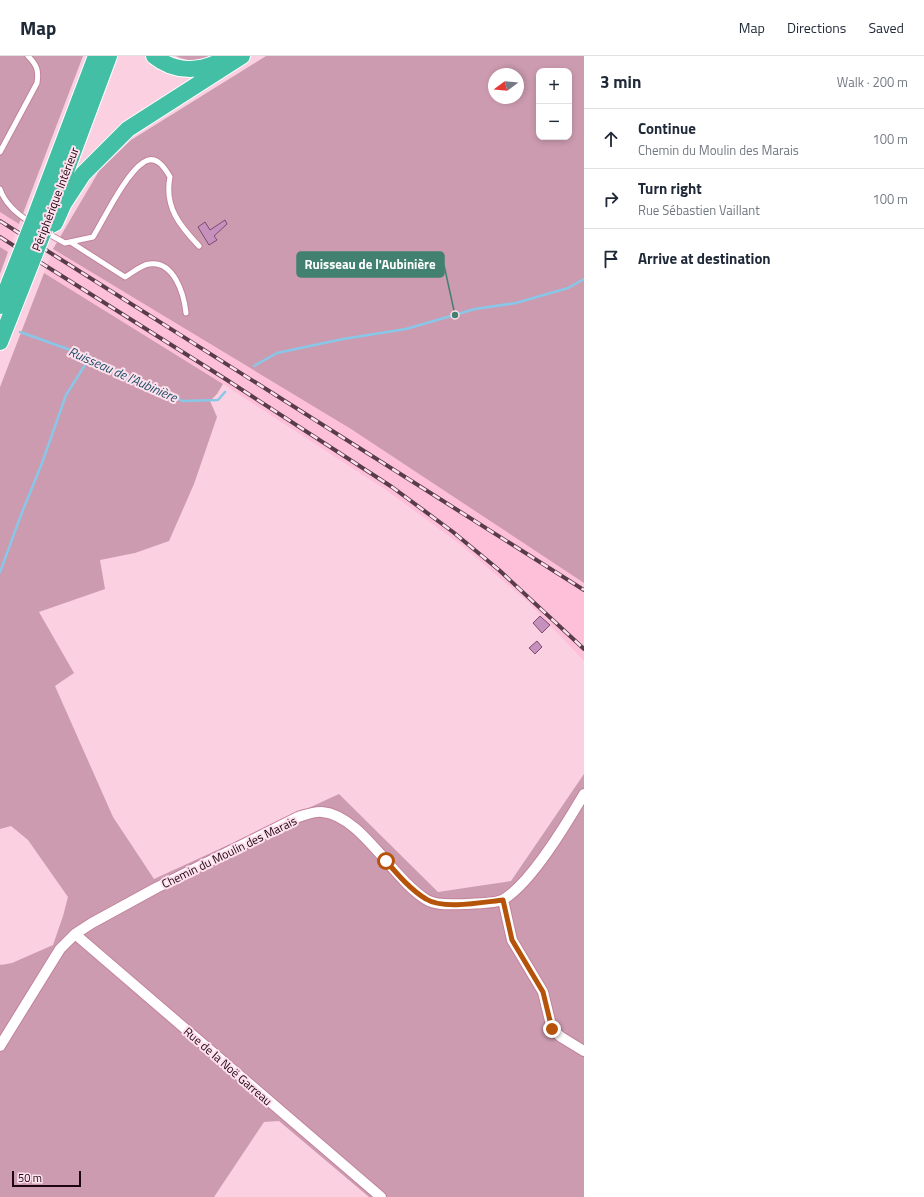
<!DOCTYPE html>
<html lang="en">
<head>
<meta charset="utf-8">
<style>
  body { margin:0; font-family:"Titillium Web",sans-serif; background:#f6f6f7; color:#1f2937 }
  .controls { position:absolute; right:12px; top:12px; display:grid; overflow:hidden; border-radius:8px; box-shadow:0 2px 6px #0003 }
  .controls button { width:36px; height:36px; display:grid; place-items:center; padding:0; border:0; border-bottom:1px solid #e0e1e3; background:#fff; color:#1f2937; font:20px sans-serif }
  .compass { position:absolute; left:488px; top:12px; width:36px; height:36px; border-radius:50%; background:#fff; box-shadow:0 2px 6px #0003; rotate:254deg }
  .scale { position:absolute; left:12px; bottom:10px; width:69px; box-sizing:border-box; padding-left:4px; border:2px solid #1c0510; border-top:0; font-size:11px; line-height:14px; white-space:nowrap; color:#1c0510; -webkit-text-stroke:3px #ffe1ed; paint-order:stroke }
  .stop { position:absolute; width:12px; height:12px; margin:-9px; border:3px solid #b45309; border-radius:50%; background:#fff }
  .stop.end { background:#b45309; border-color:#fff; box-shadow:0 1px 4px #0008 }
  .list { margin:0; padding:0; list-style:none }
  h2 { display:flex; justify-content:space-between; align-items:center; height:52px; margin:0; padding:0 16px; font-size:17px }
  h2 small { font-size:13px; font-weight:400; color:#747a83 }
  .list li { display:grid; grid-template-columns:26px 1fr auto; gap:12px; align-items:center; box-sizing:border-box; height:60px; padding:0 16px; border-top:1px solid #e0e1e3 }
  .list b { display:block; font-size:15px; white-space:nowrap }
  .list p { margin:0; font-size:13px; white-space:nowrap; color:#747a83 }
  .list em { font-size:13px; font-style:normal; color:#747a83 }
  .icon { flex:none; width:22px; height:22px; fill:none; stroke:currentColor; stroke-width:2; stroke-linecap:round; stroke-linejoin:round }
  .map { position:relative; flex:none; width:584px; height:1141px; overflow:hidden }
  header { display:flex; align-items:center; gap:24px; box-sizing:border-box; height:56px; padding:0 20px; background:#fff; border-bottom:1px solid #e0e1e3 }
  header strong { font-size:19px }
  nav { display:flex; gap:22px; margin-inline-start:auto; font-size:14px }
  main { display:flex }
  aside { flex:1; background:#fff }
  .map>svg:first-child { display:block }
  .built { fill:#febfd9 }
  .green { fill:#cc9baf; fill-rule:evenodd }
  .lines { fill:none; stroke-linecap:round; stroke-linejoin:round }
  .stream { stroke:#88c7e8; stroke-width:2.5 }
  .building { fill:#c791be; stroke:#7b4a73 }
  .service-casing { stroke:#c3829d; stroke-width:7 }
  .minor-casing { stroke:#c3829d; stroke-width:12 }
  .trunk-casing { stroke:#fff; stroke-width:18 }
  .service { stroke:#fff; stroke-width:5 }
  .minor { stroke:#fff; stroke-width:10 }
  .trunk { stroke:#42bfa4; stroke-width:16 }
  .rail-casing { stroke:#583c49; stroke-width:4 }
  .rail { stroke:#ffe1ed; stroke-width:2.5; stroke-dasharray:8; stroke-linecap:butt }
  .trunk-bridge-casing { stroke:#fff; stroke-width:18; stroke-linecap:butt }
  .trunk-bridge { stroke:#42bfa4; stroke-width:16 }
  .route { stroke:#b45309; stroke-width:5 }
  .labels { text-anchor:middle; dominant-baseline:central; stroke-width:4; stroke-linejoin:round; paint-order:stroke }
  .street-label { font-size:12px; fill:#1c0510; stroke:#ffe1ed }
  .water-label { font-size:13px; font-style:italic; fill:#1e5068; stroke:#ffe1ed }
  .leader { fill:none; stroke:#42816f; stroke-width:1.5 }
  .callout-dot { fill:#42816f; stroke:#ffe1ed; stroke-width:1.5 }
  .callout { fill:#42816f; stroke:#42816f; stroke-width:1.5 }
  .callout-label { font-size:13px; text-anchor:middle; font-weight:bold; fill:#fff }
</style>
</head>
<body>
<header>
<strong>Map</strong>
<nav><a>Map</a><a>Directions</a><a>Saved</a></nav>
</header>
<main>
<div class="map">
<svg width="584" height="1141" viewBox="0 0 584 1141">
  <rect width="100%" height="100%" fill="#fbd0e1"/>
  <!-- built -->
  <path class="built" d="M 0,156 L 19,168 L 8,196 L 0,191 Z
    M 53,193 L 351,373 L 584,527 L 584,605 L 528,546 L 460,488 L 386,434 L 223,328 L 44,217 Z"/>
  <!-- green -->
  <path class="green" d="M 0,0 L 83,0 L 19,168 L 0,156 Z
    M 176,0 L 213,0 C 201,8 189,6 176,0 Z
    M 266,0 L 584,0 L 584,527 L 351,373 L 53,193 L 99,115 L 131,84 ZM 539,15 L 569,15 L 569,81 L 539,81 ZM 494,18 L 518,18 L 518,42 L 494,42 Z
    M 0,191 L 8,196 L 0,218 Z
    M 44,217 L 223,328 L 217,338 L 210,345 L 217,361 L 194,428 L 169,485 L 135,497 L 100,504 L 105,533 L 39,556 L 74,617 L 55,630 L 113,761 L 154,823 L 339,738 L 438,836 L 511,825 L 584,718 L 584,1141 L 369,1141 L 279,1065 L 264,1066 L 214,1141 L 0,1141 L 0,908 L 1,909 L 12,907 L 53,889 L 63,860 L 68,841 L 28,784 L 11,770 L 0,773 L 0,331 Z"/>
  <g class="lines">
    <!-- stream -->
    <path class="stream" d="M 20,276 L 90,301 L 126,322 L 165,334 L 182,345 L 218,344 L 225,336
      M 254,310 L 277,297 L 343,283 L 406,273 L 475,253 L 516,247 L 568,232 L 584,223
      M 0,516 L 21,459 L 42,407 L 66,339 L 90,301"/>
  </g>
  <!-- building -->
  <path class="building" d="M 225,164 L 227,168 L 214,180 L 217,184 L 209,189 L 198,171 L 205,166 L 210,174 Z
    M 540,560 L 550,569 L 542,577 L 533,567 Z
    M 537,585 L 542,591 L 535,598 L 529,592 Z"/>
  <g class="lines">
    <defs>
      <path id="service" d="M 0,96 L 37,27 C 39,15 37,9 28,0
        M 0,133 C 5,148 17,158 30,166
        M 45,176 L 65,187 L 93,181 C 105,161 126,117 144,106 C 156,98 165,112 170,121 C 164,151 180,170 199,190
        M 72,187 L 125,221 C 132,217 141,209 149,208 C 174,204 184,238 186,257"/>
      <path id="minor" d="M 503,844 L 512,884 L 543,936 L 552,973 L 561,981 L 584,995
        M 75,878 L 381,1141
        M 0,990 L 60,893 L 75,878 L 92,867 L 156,832 L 298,761 C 305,759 315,755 322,756 C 361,759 392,823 427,844 C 437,850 453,848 465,848 C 475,847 496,848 504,843 C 532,826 567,767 584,738"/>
      <path id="trunk" d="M 154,0 C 175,17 200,16 222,4
        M 52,153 L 109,0
        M 35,161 L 96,0
        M 45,172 L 55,167 L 64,147 L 83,118 L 128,73 L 242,0
        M 0,250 L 10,225
        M 0,286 L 21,233"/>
    </defs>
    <!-- service casing -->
    <use href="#service" class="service-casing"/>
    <!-- minor casing -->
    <use href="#minor" class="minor-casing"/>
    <!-- trunk casing -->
    <use href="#trunk" class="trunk-casing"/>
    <!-- service -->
    <use href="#service" class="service"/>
    <!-- minor -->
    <use href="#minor" class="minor"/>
    <!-- trunk -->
    <use href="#trunk" class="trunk"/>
    <defs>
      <path id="rail" d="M 0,165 L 584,534
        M 0,181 L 227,324 L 392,431 L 453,476 L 499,514 L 584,593"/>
    </defs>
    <!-- rail casing -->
    <use href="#rail" class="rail-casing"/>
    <!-- rail -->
    <use href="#rail" class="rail"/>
    <defs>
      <path id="trunk-bridge" d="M 10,225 L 35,161
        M 21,233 L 45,172"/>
    </defs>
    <!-- trunk-bridge casing -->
    <use href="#trunk-bridge" class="trunk-bridge-casing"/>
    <!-- trunk-bridge -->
    <use href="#trunk-bridge" class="trunk-bridge"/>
  </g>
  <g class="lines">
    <!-- route -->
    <path class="route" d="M 386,805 C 398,819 411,834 426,843 C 443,854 484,846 503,844 L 512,884 L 543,936 L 552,973"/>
  </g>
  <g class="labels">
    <!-- street labels -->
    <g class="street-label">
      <text transform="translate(55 143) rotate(-69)">Périphérique Intérieur</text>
      <text transform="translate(229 796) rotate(-26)">Chemin du Moulin des Marais</text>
      <text transform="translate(228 1010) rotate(41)">Rue de la Noë Garreau</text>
    </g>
    <!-- water labels -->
    <g class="water-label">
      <text transform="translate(123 318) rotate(24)">Ruisseau de l'Aubinière</text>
    </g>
  </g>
  <!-- callouts -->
  <path class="leader" d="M455 259L444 209"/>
  <circle class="callout-dot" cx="455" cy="259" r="4"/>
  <rect class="callout" x="297" y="196" width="147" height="25" rx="4"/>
  <g class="callout-label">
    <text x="370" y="213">Ruisseau de l'Aubinière</text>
  </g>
</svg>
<div class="controls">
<button>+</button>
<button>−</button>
</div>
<svg class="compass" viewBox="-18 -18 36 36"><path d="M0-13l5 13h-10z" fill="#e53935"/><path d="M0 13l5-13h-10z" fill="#747a83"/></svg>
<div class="scale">50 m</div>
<div class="stop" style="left:386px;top:805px"></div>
<div class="stop end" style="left:552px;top:973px"></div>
</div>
<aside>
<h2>3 min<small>Walk · 200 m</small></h2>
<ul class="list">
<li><svg class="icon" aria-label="ahead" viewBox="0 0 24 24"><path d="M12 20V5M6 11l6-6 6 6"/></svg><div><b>Continue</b><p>Chemin du Moulin des Marais</p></div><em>100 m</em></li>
<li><svg class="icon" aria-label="right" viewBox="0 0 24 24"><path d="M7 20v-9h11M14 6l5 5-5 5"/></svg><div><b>Turn right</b><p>Rue Sébastien Vaillant</p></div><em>100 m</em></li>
<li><svg class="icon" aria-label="arrive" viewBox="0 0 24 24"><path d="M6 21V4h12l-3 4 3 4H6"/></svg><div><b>Arrive at destination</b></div></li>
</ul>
</aside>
</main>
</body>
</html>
